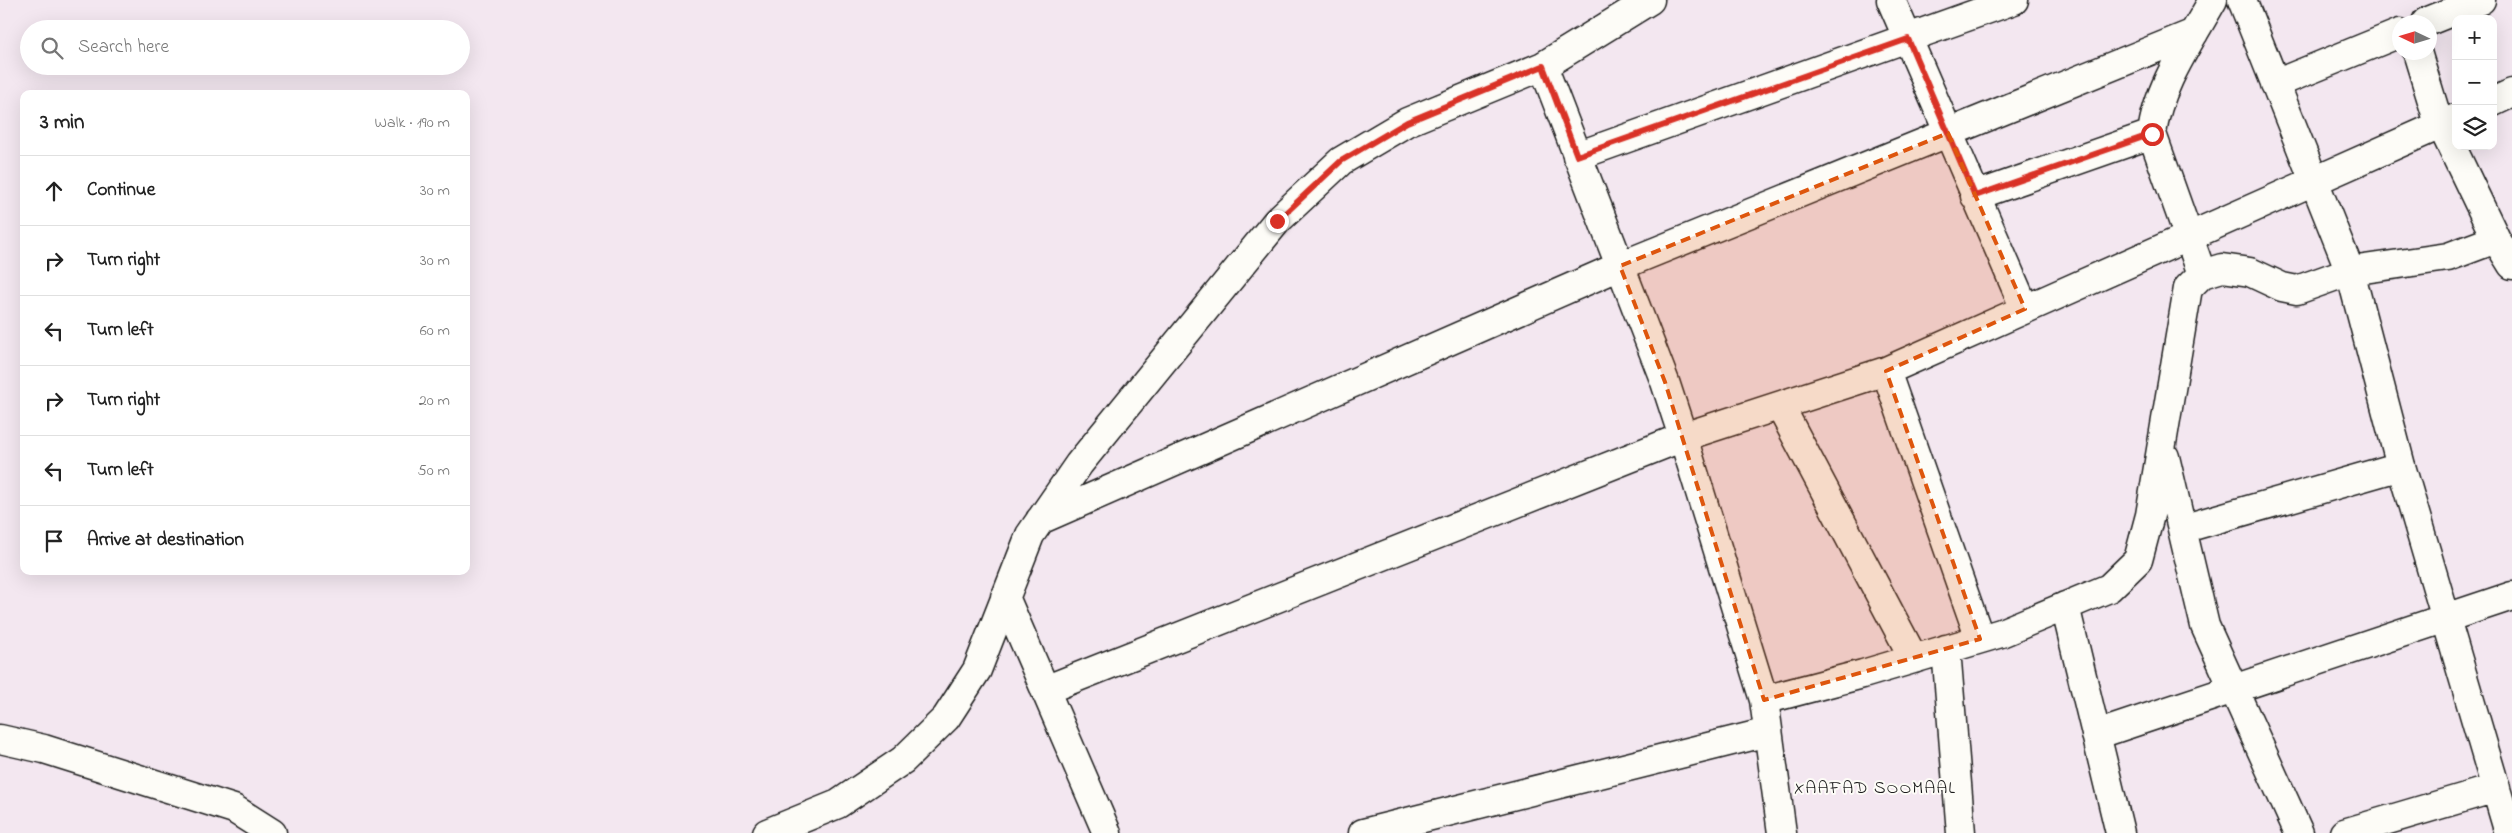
<!DOCTYPE html>
<html lang="en">
<head>
<meta charset="utf-8">
<style>
  body { margin:0; font-family:"Indie Flower",sans-serif; background:#f2f2f2; color:#222 }
  .controls { position:absolute; right:15px; top:15px; display:grid; overflow:hidden; border-radius:10px; box-shadow:0 5px 20px #0002 }
  .controls button { width:45px; height:45px; display:grid; place-items:center; padding:0; border:0; border-bottom:1px solid #e0e0e0; background:#fff; color:#222; font:25px sans-serif }
  .compass { position:absolute; left:2392px; top:15px; width:45px; height:45px; border-radius:50%; background:#fff; box-shadow:0 5px 20px #0002; rotate:274deg }
  .stop { position:absolute; width:15px; height:15px; margin:-11px; border:4px solid #d93025; border-radius:50%; background:#fff }
  .stop.end { background:#d93025; border-color:#fff; box-shadow:0 1px 5px #0008 }
  .list { margin:0; padding:0; list-style:none }
  h2 { display:flex; justify-content:space-between; align-items:center; height:65px; margin:0; padding:0 20px; font-size:21px }
  h2 small { font-size:16px; font-weight:400; color:#767676 }
  .list li { display:grid; grid-template-columns:32px 1fr auto; gap:15px; align-items:center; box-sizing:border-box; height:70px; padding:0 20px; border-top:1px solid #e0e0e0 }
  .list b { display:block; font-size:19px; white-space:nowrap }
  .list em { font-size:16px; font-style:normal; color:#767676 }
  .icon { flex:none; width:28px; height:28px; fill:none; stroke:currentColor; stroke-width:2; stroke-linecap:round; stroke-linejoin:round }
  .map { position:relative; flex:none; width:2512px; height:833px; overflow:hidden }
  .search { position:absolute; background:#fff; box-shadow:0 5px 20px #0002; left:20px; top:20px; width:450px; height:55px; display:flex; align-items:center; gap:12px; box-sizing:border-box; padding:0 18px; border-radius:28px; color:#767676; font-size:19px }
  .panel { position:absolute; background:#fff; box-shadow:0 5px 20px #0002; left:20px; top:90px; width:450px; height:485px; border-radius:10px }
  .map>svg:first-child { display:block }
  .lines { fill:none; stroke-linecap:round; stroke-linejoin:round }
  .minor-casing { stroke:#1c1c1c; stroke-width:31 }
  .minor { stroke:#fdfcf7; stroke-width:28 }
  .route { stroke:#d93025; stroke-width:6 }
  .marked { fill:#de560d; fill-opacity:0.2; stroke:#de560d; stroke-width:4; stroke-dasharray:10 6; stroke-linejoin:round }
  .labels { text-anchor:middle; dominant-baseline:central; stroke-width:4; stroke-linejoin:round; paint-order:stroke }
  .neighbourhood-label { font-size:18px; letter-spacing:1px; fill:#1c1c1c; stroke:#fdfcf7 }
</style>
</head>
<body>
<div class="map">
<svg width="2512" height="833" viewBox="0 0 2512 833">
  <rect width="100%" height="100%" fill="#f3e7f0"/>
  <filter id="ink" filterUnits="userSpaceOnUse"><feTurbulence type="fractalNoise" baseFrequency=".02" numOctaves="2"/><feDisplacementMap in="SourceGraphic" scale="10" xChannelSelector="R" yChannelSelector="G"/><feConvolveMatrix kernelMatrix="1 2 1 2 8 2 1 2 1" color-interpolation-filters="sRGB"/></filter>
  <g filter="url(#ink)">
    <g class="lines">
      <defs>
        <path id="minor" d="M 1891,0 L 2025,309
          M 2242,0 L 2350,271 L 2401,466 L 2509,833
          M 2426,22 L 2481,0
          M 2417,52 L 2436,114 L 2496,239
          M 1543,66 L 1665,382 L 1683,437 L 1764,700 L 1782,833
          M 2275,84 L 2400,33
          M 2493,102 L 2512,93
          M 2152,134 C 2157,88 2190,41 2213,0
          M 1577,156 L 2014,0
          M 1975,196 L 2152,134 L 2202,274 L 2222,268 L 2250,272 L 2282,287 L 2297,290 L 2350,271 L 2448,257 L 2496,239 L 2512,265
          M 1886,371 L 2456,118
          M 1780,406 L 1914,659
          M 2165,457 L 2205,626 L 2299,833
          M 1040,520 L 1620,266 L 2194,33
          M 2182,529 L 2401,466
          M 1005,597 L 1107,833
          M 2065,606 L 2120,833
          M 1946,649 L 1961,833
          M 1045,690 L 1683,437 L 1886,371 L 1980,639
          M 1764,700 L 1863,674 L 2001,633 L 2109,588 L 2138,560 L 2150,515 L 2188,288 L 2202,274
          M 2096,735 L 2512,596
          M 0,739 L 44,749 L 234,809 L 272,833
          M 767,833 L 838,804 L 903,760 L 946,718 L 977,670 L 1030,535 L 1079,464 L 1277,221 L 1341,161 L 1407,122 L 1543,66 L 1650,0
          M 1363,833 L 1768,732
          M 2344,833 L 2496,788"/>
      </defs>
      <!-- minor casing -->
      <use href="#minor" class="minor-casing"/>
      <!-- minor -->
      <use href="#minor" class="minor"/>
    </g>
  </g>
  <g class="lines" filter="url(#ink)">
    <!-- route -->
    <path class="route" d="M 1277,221 L 1341,161 L 1407,122 L 1543,66 L 1577,156 L 1908,39 L 1975,196 L 2152,134"/>
  </g>
  <!-- marked area -->
  <path class="marked" d="M 1948,133 L 2025,309 L 1886,371 L 1980,639 L 1764,700 L 1665,382 L 1620,266 Z"/>
  <g class="labels">
    <!-- neighbourhood labels -->
    <g class="neighbourhood-label">
      <text x="1875" y="789">XAAFAD SOOMAAL</text>
    </g>
  </g>
</svg>
<div class="controls">
<button>+</button>
<button>−</button>
<button><svg class="icon" aria-label="layers" viewBox="0 0 24 24"><path d="M12 4l9 5-9 5-9-5zM3 14l9 5 9-5"/></svg></button>
</div>
<svg class="compass" viewBox="-18 -18 36 36"><path d="M0-13l5 13h-10z" fill="#e53935"/><path d="M0 13l5-13h-10z" fill="#767676"/></svg>
<div class="stop" style="left:2152px;top:134px"></div>
<div class="stop end" style="left:1277px;top:221px"></div>
<div class="search"><svg class="icon" aria-label="search" viewBox="0 0 24 24"><circle cx="10" cy="10" r="6"/><path d="M15 15l6 6"/></svg>Search here</div>
<section class="panel">
<h2>3 min<small>Walk · 190 m</small></h2>
<ul class="list">
<li><svg class="icon" aria-label="ahead" viewBox="0 0 24 24"><path d="M12 20V5M6 11l6-6 6 6"/></svg><div><b>Continue</b></div><em>30 m</em></li>
<li><svg class="icon" aria-label="right" viewBox="0 0 24 24"><path d="M7 20v-9h11M14 6l5 5-5 5"/></svg><div><b>Turn right</b></div><em>30 m</em></li>
<li><svg class="icon" aria-label="left" viewBox="0 0 24 24"><path d="M17 20v-9H6M10 6l-5 5 5 5"/></svg><div><b>Turn left</b></div><em>60 m</em></li>
<li><svg class="icon" aria-label="right" viewBox="0 0 24 24"><path d="M7 20v-9h11M14 6l5 5-5 5"/></svg><div><b>Turn right</b></div><em>20 m</em></li>
<li><svg class="icon" aria-label="left" viewBox="0 0 24 24"><path d="M17 20v-9H6M10 6l-5 5 5 5"/></svg><div><b>Turn left</b></div><em>50 m</em></li>
<li><svg class="icon" aria-label="arrive" viewBox="0 0 24 24"><path d="M6 21V4h12l-3 4 3 4H6"/></svg><div><b>Arrive at destination</b></div></li>
</ul>
</section>
</div>
</body>
</html>
